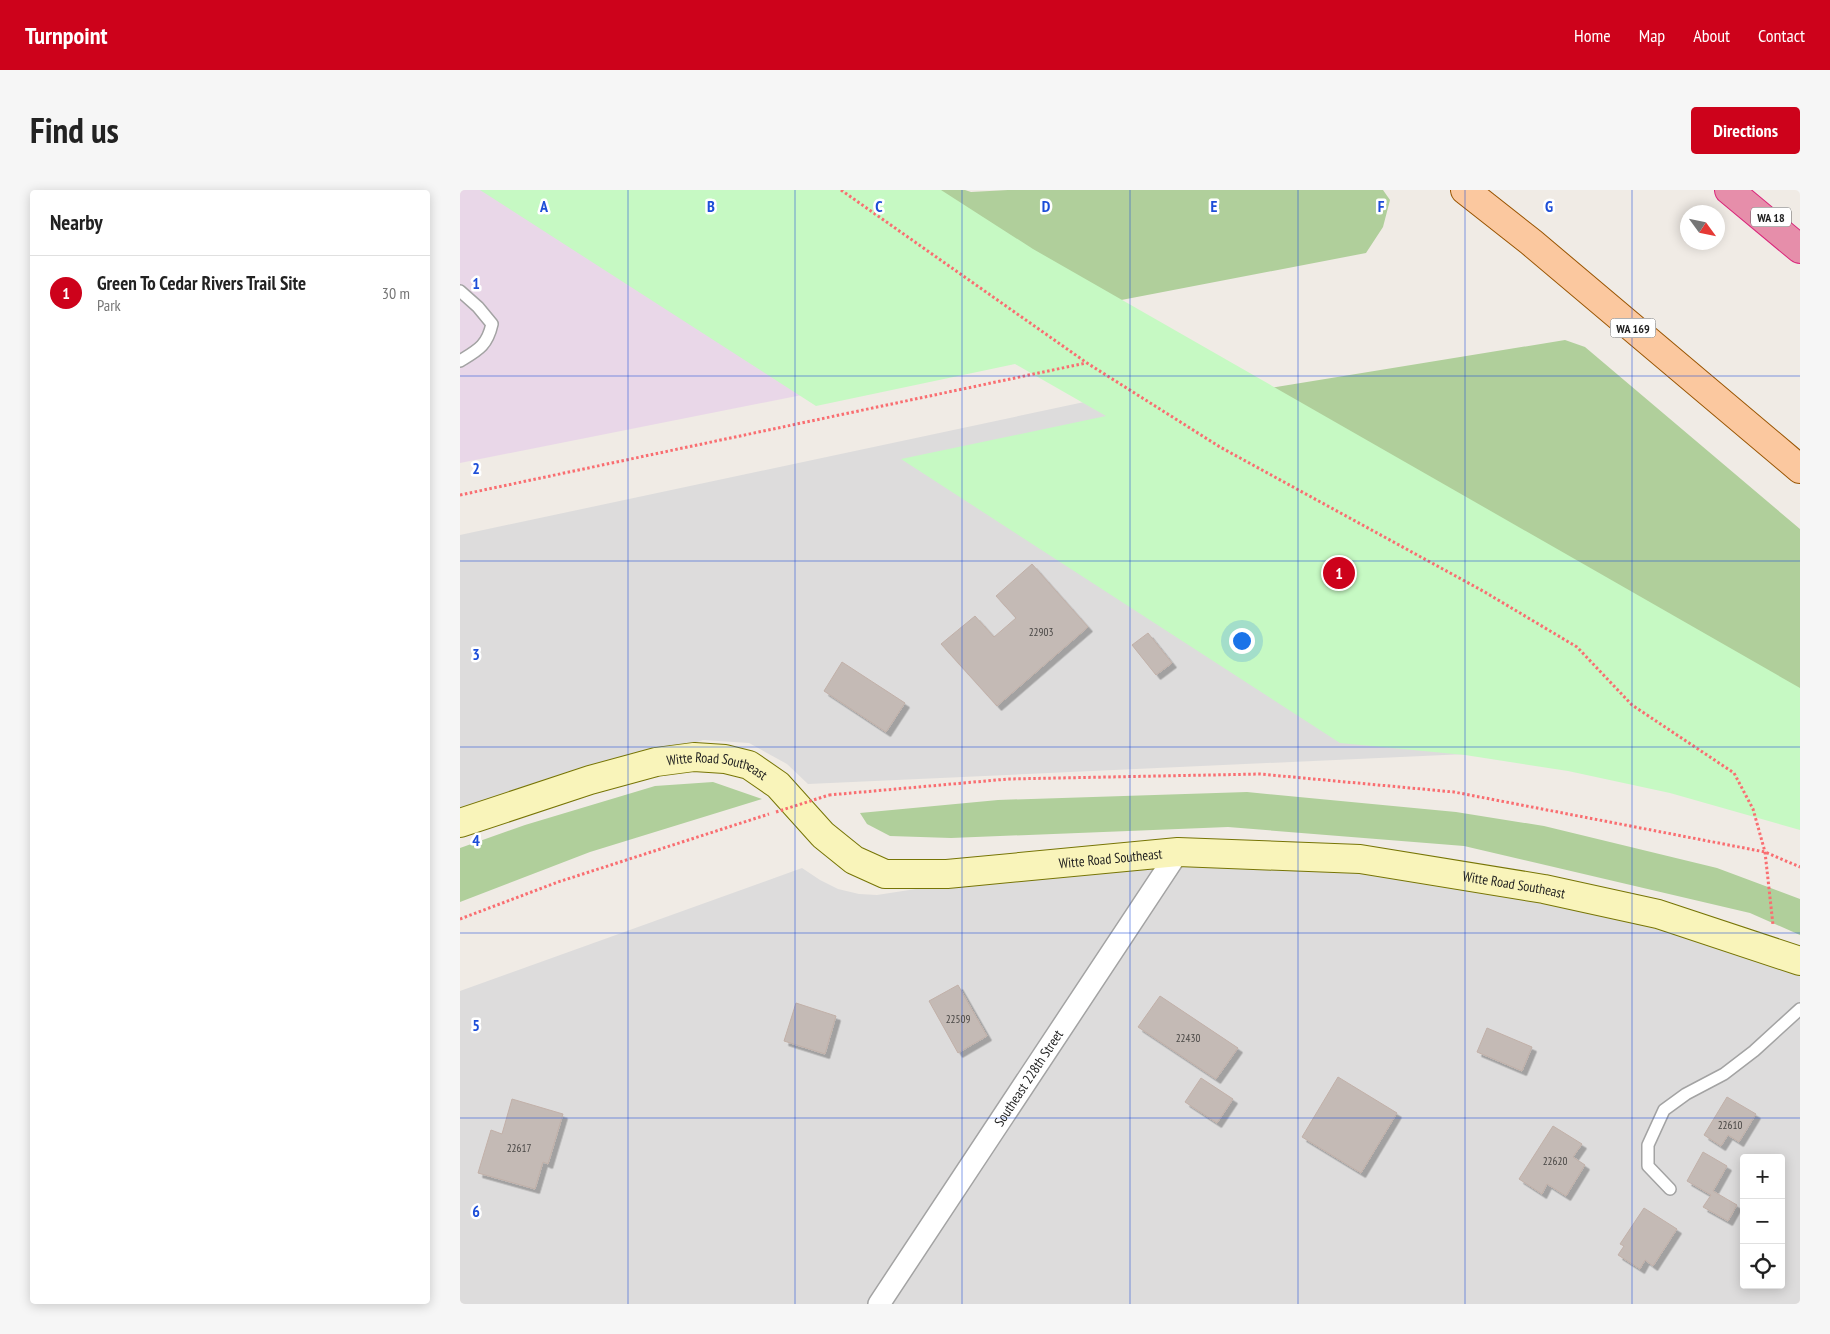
<!DOCTYPE html>
<html lang="en">
<head>
<meta charset="utf-8">
<style>
  body { margin:0; font-family:"PT Sans Narrow",sans-serif; background:#f6f6f6; color:#222 }
  .controls { position:absolute; right:15px; bottom:15px; display:grid; overflow:hidden; border-radius:5px; box-shadow:0 2px 12px #0003 }
  .controls button { width:45px; height:45px; display:grid; place-items:center; padding:0; border:0; border-bottom:1px solid #e0e0e0; background:#fff; color:#222; font:25px sans-serif }
  .compass { position:absolute; left:1220px; top:15px; width:45px; height:45px; border-radius:50%; background:#fff; box-shadow:0 2px 12px #0003; rotate:123deg }
  .you { position:absolute; left:781px; top:450px; width:18px; height:18px; margin:-12px; border:4px solid #fff; border-radius:50%; background:#1a73e8; box-shadow:0 0 0 8px #1a73e833 }
  .badge { display:grid; place-items:center; width:32px; height:32px; border-radius:50%; background:#cd021b; color:#fff; font-size:16px; font-weight:700 }
  .pin { position:absolute; translate:-50% -50%; border:2px solid #fff; box-shadow:0 1px 5px #0006 }
  .list { margin:0; padding:0; list-style:none }
  h2 { display:flex; justify-content:space-between; align-items:center; height:65px; margin:0; padding:0 20px; font-size:21px }
  h2 small { font-size:16px; font-weight:400; color:#767676 }
  .list li { display:grid; grid-template-columns:32px 1fr auto; gap:15px; align-items:center; box-sizing:border-box; height:75px; padding:0 20px; border-top:1px solid #e0e0e0 }
  .list b { display:block; font-size:19px; white-space:nowrap }
  .list p { margin:0; font-size:16px; white-space:nowrap; color:#767676 }
  .list em { font-size:16px; font-style:normal; color:#767676 }
  .icon { flex:none; width:28px; height:28px; fill:none; stroke:currentColor; stroke-width:2; stroke-linecap:round; stroke-linejoin:round }
  .map { position:relative; flex:none; width:1340px; height:1114px; overflow:hidden; border-radius:5px }
  header { display:flex; align-items:center; gap:30px; box-sizing:border-box; height:70px; padding:0 25px; background:#cd021b; color:#fff }
  header strong { font-size:24px }
  nav { display:flex; gap:28px; margin-inline-start:auto; font-size:18px }
  .intro { display:flex; align-items:center; justify-content:space-between; box-sizing:border-box; height:120px; padding:0 30px }
  h1 { margin:0; font-size:35px }
  .button { padding:12px 22px; border-radius:5px; background:#cd021b; color:#fff; font-size:18px; font-weight:700 }
  main { display:flex; gap:30px; padding:0 30px }
  aside { flex:1; background:#fff; border-radius:5px; box-shadow:0 2px 12px #0003 }
  .map>svg:first-child { display:block }
  .residential { fill:#dddcdc; fill-rule:evenodd }
  .industrial { fill:#e9d7e8 }
  .forest { fill:#b0cf9b }
  .park { fill:#c6f9c3 }
  .building { fill:#c4bab5; stroke:#c1b0a8; filter:url(#shadow) }
  .lines { fill:none; stroke-linecap:round; stroke-linejoin:round }
  .lane-casing { stroke:#a3a3a3; stroke-width:14 }
  .street-casing { stroke:#a3a3a3; stroke-width:24 }
  .secondary-casing { stroke:#777506; stroke-width:30 }
  .primary-casing { stroke:#995401; stroke-width:30 }
  .highway-casing { stroke:#da277b; stroke-width:30 }
  .path { stroke:#f96e71; stroke-width:3; stroke-dasharray:2.5 2.5; stroke-linecap:butt }
  .lane { stroke:#fff; stroke-width:11 }
  .street { stroke:#fff; stroke-width:21 }
  .secondary { stroke:#f9f4ba; stroke-width:28 }
  .primary { stroke:#fbc89f; stroke-width:28 }
  .highway { stroke:#e68eaa; stroke-width:28 }
  .path-bridge { stroke:#f96e71; stroke-width:3; stroke-dasharray:2.5 2.5; stroke-linecap:butt }
  .grid { fill:none; stroke:#1d4ed8; stroke-width:1; stroke-opacity:0.55 }
  .labels { text-anchor:middle; dominant-baseline:central; stroke-width:5; stroke-linejoin:round; paint-order:stroke }
  .number-label { font-size:11px; fill:#484644 }
  .shield { fill:#fff; stroke:#626262; stroke-width:1 }
  .shield-label { font-size:12px; font-weight:bold; fill:#1f1f1f }
  .street-label { font-size:14px; fill:#1f1f1f; stroke:#fff }
  .grid-label { font-size:16px; text-anchor:middle; font-weight:bold; fill:#1d4ed8; stroke:#fff; stroke-width:5; stroke-linejoin:round; paint-order:stroke }
</style>
</head>
<body>
<header>
<strong>Turnpoint</strong>
<nav><a>Home</a><a>Map</a><a>About</a><a>Contact</a></nav>
</header>
<div class="intro"><h1>Find us</h1><a class="button">Directions</a></div>
<main>
<aside>
<h2>Nearby<small></small></h2>
<ul class="list">
<li><span class="badge">1</span><div><b>Green To Cedar Rivers Trail Site</b><p>Park</p></div><em>30 m</em></li>
</ul>
</aside>
<div class="map">
<svg width="1340" height="1114" viewBox="0 0 1340 1114">
  <defs>
    <filter id="shadow"><feDropShadow dx="4.5" dy="4.5" stdDeviation="0" flood-color="#0004"/></filter>
  </defs>
  <rect width="100%" height="100%" fill="#f0ebe5"/>
  <!-- residential -->
  <path class="residential" d="M 629,211 L 1064,475 L 1006,564 L 348,594 L 327,574 L 289,553 L 243,550 L 0,626 L 0,345 Z
    M 719,674 L 938,684 L 1166,726 L 1340,780 L 1340,1114 L 0,1114 L 0,801 L 342,678 L 360,690 L 378,699 L 399,704 L 417,705 L 501,692 ZM 1284,968 L 1321,968 L 1321,1095 L 1284,1095 Z"/>
  <!-- industrial -->
  <path class="industrial" d="M 0,0 L 79,0 L 352,203 L 0,273 Z"/>
  <!-- forest -->
  <path class="forest" d="M 413,0 L 505,0 L 511,2 L 548,0 L 923,0 L 930,10 L 923,37 L 906,63 L 599,122 Z
    M 1105,150 L 1125,157 L 1340,339 L 1340,630 L 743,209 Z
    M 253,592 L 302,609 L 130,662 L 0,712 L 0,658 L 65,635 L 195,596 Z
    M 787,602 L 996,622 L 1084,636 L 1257,678 L 1340,709 L 1340,745 L 1290,723 L 1004,656 L 768,637 L 491,648 L 430,646 L 407,634 L 400,623 L 538,610 Z"/>
  <!-- park -->
  <path class="park" d="M 20,0 L 481,0 L 573,59 L 1340,498 L 1340,640 L 1210,603 L 1108,581 L 1005,565 L 880,553 L 441,269 L 646,226 L 555,174 L 356,216 Z"/>
  <!-- building -->
  <path class="building" d="M 572,374 L 628,437 L 537,516 L 481,454 L 515,426 L 534,447 L 556,428 L 536,406 Z
    M 688,443 L 712,473 L 696,485 L 672,455 Z
    M 382,472 L 445,513 L 426,542 L 364,501 Z
    M 498,795 L 527,846 L 498,863 L 469,811 Z
    M 700,806 L 778,858 L 756,889 L 678,837 Z
    M 336,813 L 376,826 L 365,864 L 324,851 Z
    M 1027,838 L 1072,857 L 1062,881 L 1017,862 Z
    M 878,887 L 937,923 L 901,983 L 842,947 Z
    M 741,888 L 773,909 L 757,933 L 725,912 Z
    M 1267,907 L 1296,924 L 1279,952 L 1268,945 L 1261,956 L 1244,945 Z
    M 52,909 L 103,924 L 88,974 L 83,972 L 75,999 L 18,983 L 31,940 L 42,944 Z
    M 1093,936 L 1122,954 L 1113,967 L 1125,975 L 1106,1006 L 1087,994 L 1082,1004 L 1059,989 Z
    M 1243,962 L 1267,976 L 1253,1001 L 1277,1015 L 1268,1031 L 1243,1017 L 1251,1005 L 1227,991 Z
    M 1184,1018 L 1217,1039 L 1193,1076 L 1185,1070 L 1180,1079 L 1158,1065 L 1164,1056 L 1160,1054 Z"/>
  <g class="lines">
    <defs>
      <path id="lane" d="M 0,101 L 18,117 L 32,134 C 27,156 18,160 0,171
        M 1210,999 L 1188,976 L 1188,955 L 1204,920 L 1226,904 L 1264,884 L 1294,861 L 1340,819"/>
      <g id="street">
        <path id="s1" d="M 419,1114 L 718,662"/>
      </g>
      <g id="secondary">
        <path id="s2" d="M 0,633 L 130,590 L 196,572 L 234,567 L 265,569 L 289,575 L 318,595 L 363,645 L 394,670 L 425,684 L 487,684 L 718,662 L 900,669 L 1084,699 L 1198,724 L 1340,771"/>
      </g>
      <path id="primary" d="M 1005,0 L 1071,52 L 1340,279"/>
      <path id="highway" d="M 1269,0 L 1340,59"/>
    </defs>
    <!-- lane casing -->
    <use href="#lane" class="lane-casing"/>
    <!-- street casing -->
    <use href="#street" class="street-casing"/>
    <!-- secondary casing -->
    <use href="#secondary" class="secondary-casing"/>
    <!-- primary casing -->
    <use href="#primary" class="primary-casing"/>
    <!-- highway casing -->
    <use href="#highway" class="highway-casing"/>
    <!-- path -->
    <path class="path" d="M 381,0 L 627,173 L 760,257 L 1023,401 L 1117,457 L 1172,515 L 1274,583 L 1293,619 L 1305,662 L 1313,735
      M 0,305 L 626,173
      M 369,605 L 548,589 L 800,584 L 994,602 L 1305,662 L 1340,677
      M 0,729 L 98,692 L 309,624"/>
    <!-- lane -->
    <use href="#lane" class="lane"/>
    <!-- street -->
    <use href="#street" class="street"/>
    <!-- secondary -->
    <use href="#secondary" class="secondary"/>
    <!-- primary -->
    <use href="#primary" class="primary"/>
    <!-- highway -->
    <use href="#highway" class="highway"/>
    <!-- path-bridge -->
    <path class="path-bridge" d="M 316,622 L 369,605"/>
  </g>
  <!-- grid -->
  <path class="grid" d="M 168,0 L 168,1114M 335,0 L 335,1114M 502,0 L 502,1114M 670,0 L 670,1114M 838,0 L 838,1114M 1005,0 L 1005,1114M 1172,0 L 1172,1114M 0,186 L 1340,186M 0,371 L 1340,371M 0,557 L 1340,557M 0,743 L 1340,743M 0,928 L 1340,928"/>
  <g class="labels">
    <!-- number labels -->
    <g class="number-label">
      <text x="581" y="442">22903</text>
      <text x="498" y="829">22509</text>
      <text x="728" y="848">22430</text>
      <text x="1270" y="935">22610</text>
      <text x="59" y="958">22617</text>
      <text x="1095" y="971">22620</text>
    </g>
    <!-- shield labels -->
    <g class="shield">
      <rect x="1291" y="17.5" width="40" height="19" rx="4"/>
      <rect x="1150.5" y="128.5" width="45" height="19" rx="4"/>
    </g>
    <g class="shield-label">
      <text x="1311" y="27">WA 18</text>
      <text x="1173" y="138">WA 169</text>
    </g>
    <!-- street labels -->
    <g class="street-label">
      <text stroke="none"><textPath href="#s2" startOffset="268">Witte Road Southeast</textPath></text>
      <text stroke="none"><textPath href="#s2" startOffset="702">Witte Road Southeast</textPath></text>
      <text stroke="none"><textPath href="#s2" startOffset="1108">Witte Road Southeast</textPath></text>
      <text stroke="none"><textPath href="#s1" startOffset="271">Southeast 228th Street</textPath></text>
    </g>
  </g>
  <g class="grid-label">
    <text x="84" y="22">A</text>
    <text x="251" y="22">B</text>
    <text x="419" y="22">C</text>
    <text x="586" y="22">D</text>
    <text x="754" y="22">E</text>
    <text x="921" y="22">F</text>
    <text x="1089" y="22">G</text>
    <text x="16" y="99">1</text>
    <text x="16" y="284">2</text>
    <text x="16" y="470">3</text>
    <text x="16" y="656">4</text>
    <text x="16" y="841">5</text>
    <text x="16" y="1027">6</text>
  </g>
</svg>
<div class="controls">
<button>+</button>
<button>−</button>
<button><svg class="icon" aria-label="locate" viewBox="0 0 24 24"><circle cx="12" cy="12" r="6"/><path d="M12 2v4M12 18v4M2 12h4M18 12h4"/></svg></button>
</div>
<svg class="compass" viewBox="-18 -18 36 36"><path d="M0-13l5 13h-10z" fill="#e53935"/><path d="M0 13l5-13h-10z" fill="#767676"/></svg>
<div class="you"></div>
<div class="pin badge" style="left:879px;top:383px">1</div>
</div>
</main>
</body>
</html>
